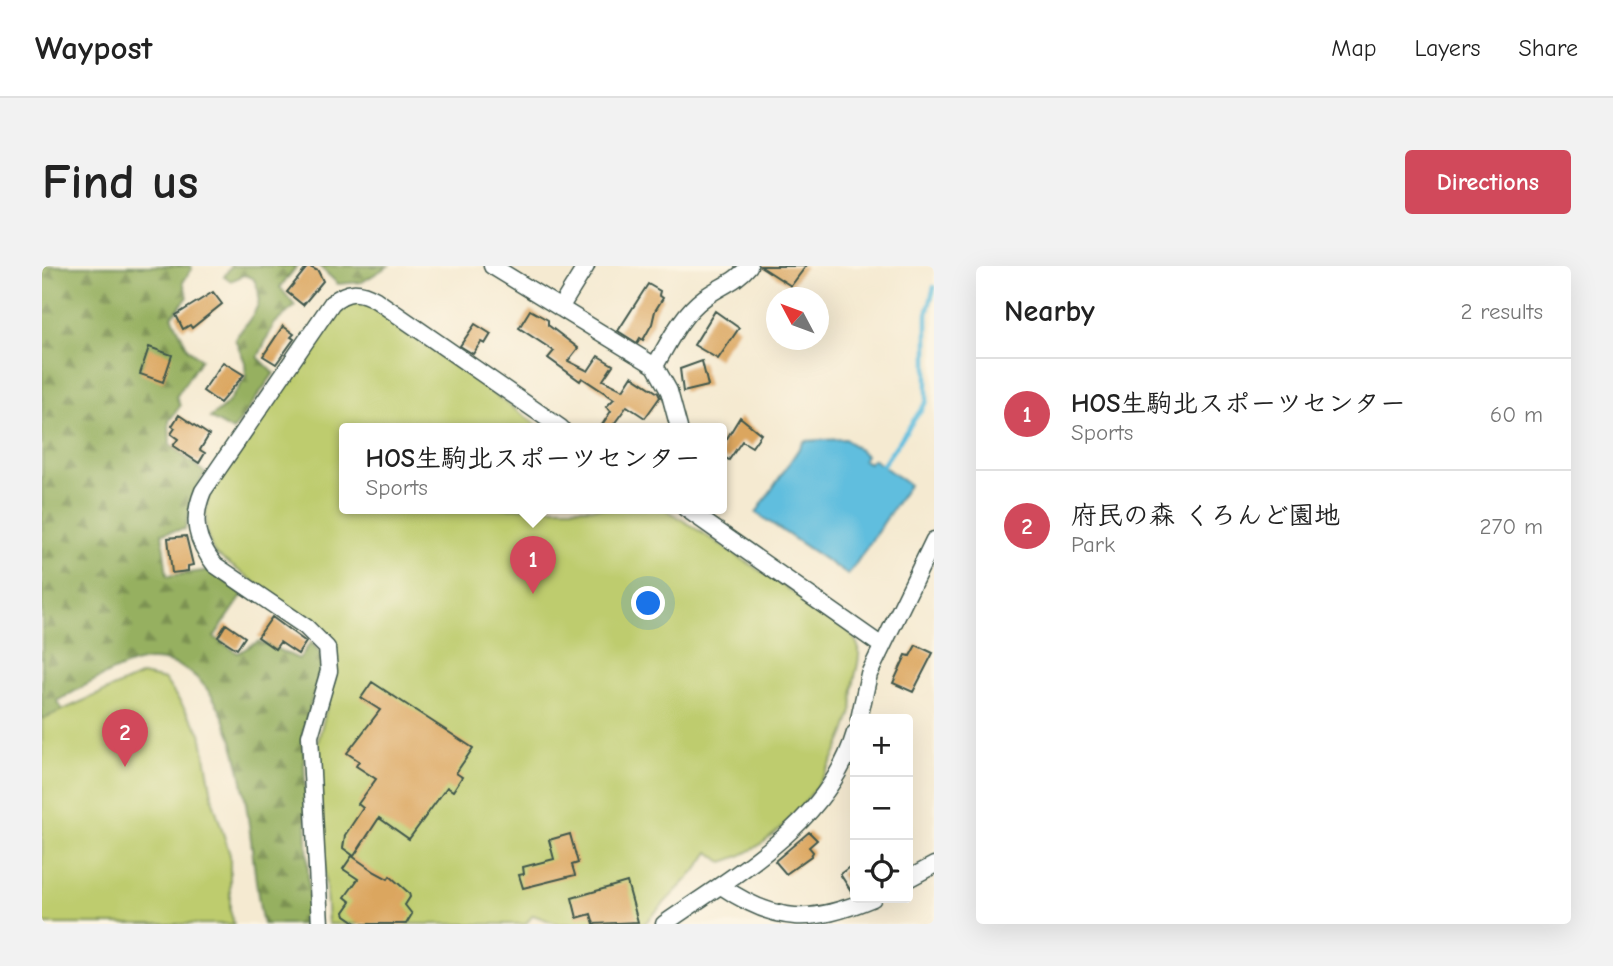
<!DOCTYPE html>
<html lang="en">
<head>
<meta charset="utf-8">
<style>
  body { margin:0; font-family:"Comic Neue","Klee One",sans-serif; background:#f2f2f2; color:#222 }
  .controls { position:absolute; right:21px; bottom:21px; display:grid; overflow:hidden; border-radius:7px; box-shadow:0 7px 28px #0002 }
  .controls button { width:63px; height:63px; display:grid; place-items:center; padding:0; border:0; border-bottom:2px solid #e0e0e0; background:#fff; color:#222; font:35px sans-serif }
  .compass { position:absolute; left:724px; top:21px; width:63px; height:63px; border-radius:50%; background:#fff; box-shadow:0 7px 28px #0002; rotate:311deg }
  .you { position:absolute; left:607px; top:338px; width:24px; height:24px; margin:-18px; border:5px solid #fff; border-radius:50%; background:#1a73e8; box-shadow:0 0 0 10px #1a73e833 }
  .badge { display:grid; place-items:center; width:46px; height:46px; border-radius:50%; background:#d1495b; color:#fff; font-size:23px; font-weight:700 }
  .pin { position:absolute; translate:-50% -58px; filter:drop-shadow(0 2px 4px #0008) }
  .pin::after { content:''; position:absolute; top:37px; width:24px; height:21px; background:inherit; clip-path:polygon(0 0,100% 0,50% 100%) }
  .popup { position:absolute; left:297px; top:157px; width:388px; height:91px; box-sizing:border-box; display:grid; place-content:center; border-radius:7px; background:#fff; filter:drop-shadow(0 2px 5px #0005); font-size:23px; white-space:nowrap; color:#767676 }
  .popup b { font-size:26px; color:#222 }
  .popup::after { content:''; position:absolute; left:50%; top:100%; margin-left:-14px; border:14px solid transparent; border-top-color:#fff }
  .list { margin:0; padding:0; list-style:none }
  h2 { display:flex; justify-content:space-between; align-items:center; height:91px; margin:0; padding:0 28px; font-size:30px }
  h2 small { font-size:23px; font-weight:400; color:#767676 }
  .list li { display:grid; grid-template-columns:46px 1fr auto; gap:21px; align-items:center; box-sizing:border-box; height:112px; padding:0 28px; border-top:2px solid #e0e0e0 }
  .list b { display:block; font-size:26px; white-space:nowrap }
  .list p { margin:0; font-size:23px; white-space:nowrap; color:#767676 }
  .list em { font-size:23px; font-style:normal; color:#767676 }
  .icon { flex:none; width:38px; height:38px; fill:none; stroke:currentColor; stroke-width:2; stroke-linecap:round; stroke-linejoin:round }
  .map { position:relative; flex:none; width:892px; height:658px; overflow:hidden; border-radius:7px }
  header { display:flex; align-items:center; gap:42px; box-sizing:border-box; height:98px; padding:0 35px; background:#fff; border-bottom:2px solid #e0e0e0 }
  header strong { font-size:33px }
  nav { display:flex; gap:38px; margin-inline-start:auto; font-size:24px }
  .intro { display:flex; align-items:center; justify-content:space-between; box-sizing:border-box; height:168px; padding:0 42px }
  h1 { margin:0; font-size:49px }
  .button { padding:18px 32px; border-radius:7px; background:#d1495b; color:#fff; font-size:24px; font-weight:700 }
  main { display:flex; gap:42px; padding:0 42px }
  aside { flex:1; background:#fff; border-radius:7px; box-shadow:0 7px 28px #0002 }
  .map>svg:first-child { display:block }
  .forest { fill:url(#forest-firs); stroke:#5a764a; stroke-width:2 }
  .green { fill:#becc6e; stroke:#6e8451; stroke-width:2 }
  .water { fill:#60bede; stroke:#407e89; stroke-width:2 }
  .lines { fill:none; stroke-linecap:round; stroke-linejoin:round }
  .stream { stroke:#60bede; stroke-width:4.5 }
  .building { fill:#dba65e }
  .minor-casing { stroke:#3f574c; stroke-width:19 }
  .minor { stroke:#fff; stroke-width:16 }
</style>
</head>
<body>
<header>
<strong>Waypost</strong>
<nav><a>Map</a><a>Layers</a><a>Share</a></nav>
</header>
<div class="intro"><h1>Find us</h1><a class="button">Directions</a></div>
<main>
<div class="map">
<svg width="892" height="658" viewBox="0 0 892 658">
  <defs>
    <pattern id="forest-firs" width="22" height="20" patternUnits="userSpaceOnUse" patternTransform="scale(1.75)"><rect width="22" height="20" fill="#96b061"/><path d="M5 1l3.5 6h-7zM16 11l3.5 6h-7z" fill="#7a9051"/></pattern>
  </defs>
  <rect width="100%" height="100%" fill="#fcf5e5"/>
  <filter id="ink" filterUnits="userSpaceOnUse"><feTurbulence type="fractalNoise" baseFrequency=".0143" numOctaves="2"/><feDisplacementMap in="SourceGraphic" scale="14" xChannelSelector="R" yChannelSelector="G"/><feConvolveMatrix kernelMatrix="1 2 1 2 8 2 1 2 1" color-interpolation-filters="sRGB"/></filter>
  <filter id="wash" filterUnits="userSpaceOnUse"><feTurbulence type="fractalNoise" baseFrequency=".00686" numOctaves="4" result="noise"/><feDisplacementMap in="SourceGraphic" scale="28" xChannelSelector="R" yChannelSelector="G"/><feGaussianBlur stdDeviation="1.57" result="paint"/><feColorMatrix in="noise" values="0 0 0 0 0 0 0 0 0 0 0 0 0 0 0 0 0 1.4 0 .05"/><feComposite in="paint" operator="in"/></filter>
  <g filter="url(#wash)">
    <rect width="100%" height="100%" fill="#f5ead1"/>
    <!-- forest -->
    <path class="forest" d="M 0,0 L 149,0 L 150,3 L 141,16 L 146,31 L 130,50 L 146,83 L 159,93 L 134,131 L 138,140 L 127,155 L 128,179 L 163,207 L 154,223 L 143,263 L 120,267 L 125,310 L 168,304 L 201,329 L 172,371 L 196,387 L 217,375 L 257,393 L 269,376 L 279,388 L 279,401 L 261,465 L 268,658 L 221,658 C 204,589 211,393 108,394 C 82,395 38,423 15,435 L 25,450 L 0,658 Z
      M 189,0 L 255,0 L 238,21 L 253,40 L 232,58 L 216,91 L 232,107 L 191,165 L 168,152 L 184,139 L 204,111 L 203,96 L 193,73 C 208,51 227,38 211,12 L 202,9 L 189,15 L 182,11 Z
      M 277,0 L 346,0 L 320,16 L 296,18 Z"/>
    <!-- green -->
    <path class="green" d="M 310,34 L 324,36 L 499,162 L 302,162 L 302,242 L 622,242 L 801,359 C 827,385 815,391 811,422 C 810,431 812,440 809,449 C 791,508 743,579 680,596 L 667,586 L 656,602 L 602,658 L 516,658 L 491,649 L 484,658 L 286,658 L 275,479 L 293,410 L 291,382 L 288,371 L 280,364 L 172,287 C 162,266 162,251 167,229 L 295,42 Z
      M 100,409 L 123,414 L 159,467 L 171,535 L 188,589 L 188,644 L 192,658 L 0,658 L 0,453 Z"/>
    <!-- water -->
    <path class="water" d="M 803,173 L 824,189 L 821,194 L 827,197 L 831,193 L 867,219 L 806,309 L 714,247 L 762,175 Z"/>
    <g class="lines">
      <!-- stream -->
      <path class="stream" d="M 838,203 L 885,135 L 885,48 L 892,21"/>
    </g>
    <g id="blocks">
      <!-- building -->
      <path class="building" d="M 266,0 L 276,5 L 281,15 L 261,39 L 245,26 Z
        M 718,0 L 764,0 L 749,20 Z
        M 606,18 L 618,25 L 617,29 L 621,32 L 613,45 L 610,58 L 601,74 L 598,72 L 595,77 L 576,65 Z
        M 171,26 L 180,38 L 150,62 L 148,59 L 141,63 L 134,49 Z
        M 488,44 L 506,54 L 506,59 L 536,82 L 526,95 L 546,105 L 556,90 L 571,99 L 561,114 L 581,124 L 590,110 L 616,127 L 618,131 L 603,152 L 585,140 L 569,162 L 558,162 L 569,145 L 564,141 L 572,133 L 540,112 L 538,115 L 506,92 L 512,85 L 477,62 Z
        M 673,45 L 697,62 L 676,93 L 652,79 Z
        M 433,58 L 449,68 L 443,78 L 439,76 L 431,88 L 418,80 Z
        M 241,60 L 252,68 L 249,71 L 252,73 L 234,98 L 221,90 Z
        M 107,81 L 130,89 L 121,116 L 98,108 Z
        M 660,95 L 666,120 L 641,126 L 638,103 Z
        M 181,96 L 202,109 L 178,137 L 161,125 Z
        M 137,149 L 167,169 L 158,184 L 163,187 L 157,197 L 131,180 L 136,173 L 129,168 L 133,162 L 130,160 Z
        M 698,151 L 719,168 L 710,181 L 700,175 L 687,194 L 680,190 L 680,172 L 684,174 Z
        M 144,270 L 151,299 L 146,300 L 146,305 L 130,307 L 126,272 Z
        M 230,351 L 264,376 L 256,388 L 238,376 L 233,383 L 216,371 Z
        M 184,358 L 203,371 L 195,383 L 176,371 Z
        M 874,379 L 891,387 L 871,426 L 851,417 L 864,389 L 868,390 Z
        M 330,416 L 431,482 L 414,507 L 420,511 L 411,525 L 405,521 L 367,573 L 337,552 L 312,590 L 301,582 L 303,569 L 321,542 L 316,538 L 334,513 L 314,500 L 317,495 L 305,487 L 338,444 L 319,432 Z
        M 767,566 L 775,574 L 767,581 L 771,586 L 769,590 L 744,608 L 733,595 Z
        M 528,568 L 536,597 L 530,599 L 533,609 L 481,622 L 477,609 L 482,608 L 481,601 L 512,593 L 507,574 Z
        M 310,590 L 333,606 L 346,613 L 348,610 L 367,627 L 368,631 L 363,639 L 370,648 L 364,658 L 316,658 L 303,649 L 302,646 L 309,636 L 303,631 L 316,613 L 301,603 Z
        M 813,597 L 813,628 L 811,628 L 798,608 Z
        M 585,616 L 596,656 L 552,658 L 549,648 L 535,652 L 530,632 Z"/>
    </g>
  </g>
  <g filter="url(#ink)">
    <use href="#blocks" fill-opacity="0" stroke="#3f574c" stroke-width="2"/>
    <g class="lines">
      <defs>
        <path id="minor" d="M 450,0 L 613,100 L 627,125 L 637,162
          M 518,42 L 544,0
          M 613,100 C 627,76 639,49 662,32 C 678,20 694,16 707,0
          M 643,242 L 840,380
          M 817,453 L 827,408 L 892,274
          M 866,613 L 892,599
          M 679,620 C 735,658 769,658 831,632
          M 278,658 L 268,470 L 287,405 L 285,382 L 264,361 L 173,299 C 154,275 149,254 161,225 L 290,37 C 305,24 317,24 334,34 L 519,162
          M 622,658 C 693,608 787,557 813,467"/>
      </defs>
      <!-- minor casing -->
      <use href="#minor" class="minor-casing"/>
      <!-- minor -->
      <use href="#minor" class="minor"/>
    </g>
  </g>
</svg>
<div class="controls">
<button>+</button>
<button>−</button>
<button><svg class="icon" aria-label="locate" viewBox="0 0 24 24"><circle cx="12" cy="12" r="6"/><path d="M12 2v4M12 18v4M2 12h4M18 12h4"/></svg></button>
</div>
<svg class="compass" viewBox="-18 -18 36 36"><path d="M0-13l5 13h-10z" fill="#e53935"/><path d="M0 13l5-13h-10z" fill="#767676"/></svg>
<div class="you"></div>
<div class="pin badge" style="left:491px;top:328px">1</div>
<div class="popup"><b>HOS生駒北スポーツセンター</b>Sports</div>
<div class="pin badge" style="left:83px;top:501px">2</div>
</div>
<aside>
<h2>Nearby<small>2 results</small></h2>
<ul class="list">
<li><span class="badge">1</span><div><b>HOS生駒北スポーツセンター</b><p>Sports</p></div><em>60 m</em></li>
<li><span class="badge">2</span><div><b>府民の森 くろんど園地</b><p>Park</p></div><em>270 m</em></li>
</ul>
</aside>
</main>
</body>
</html>
